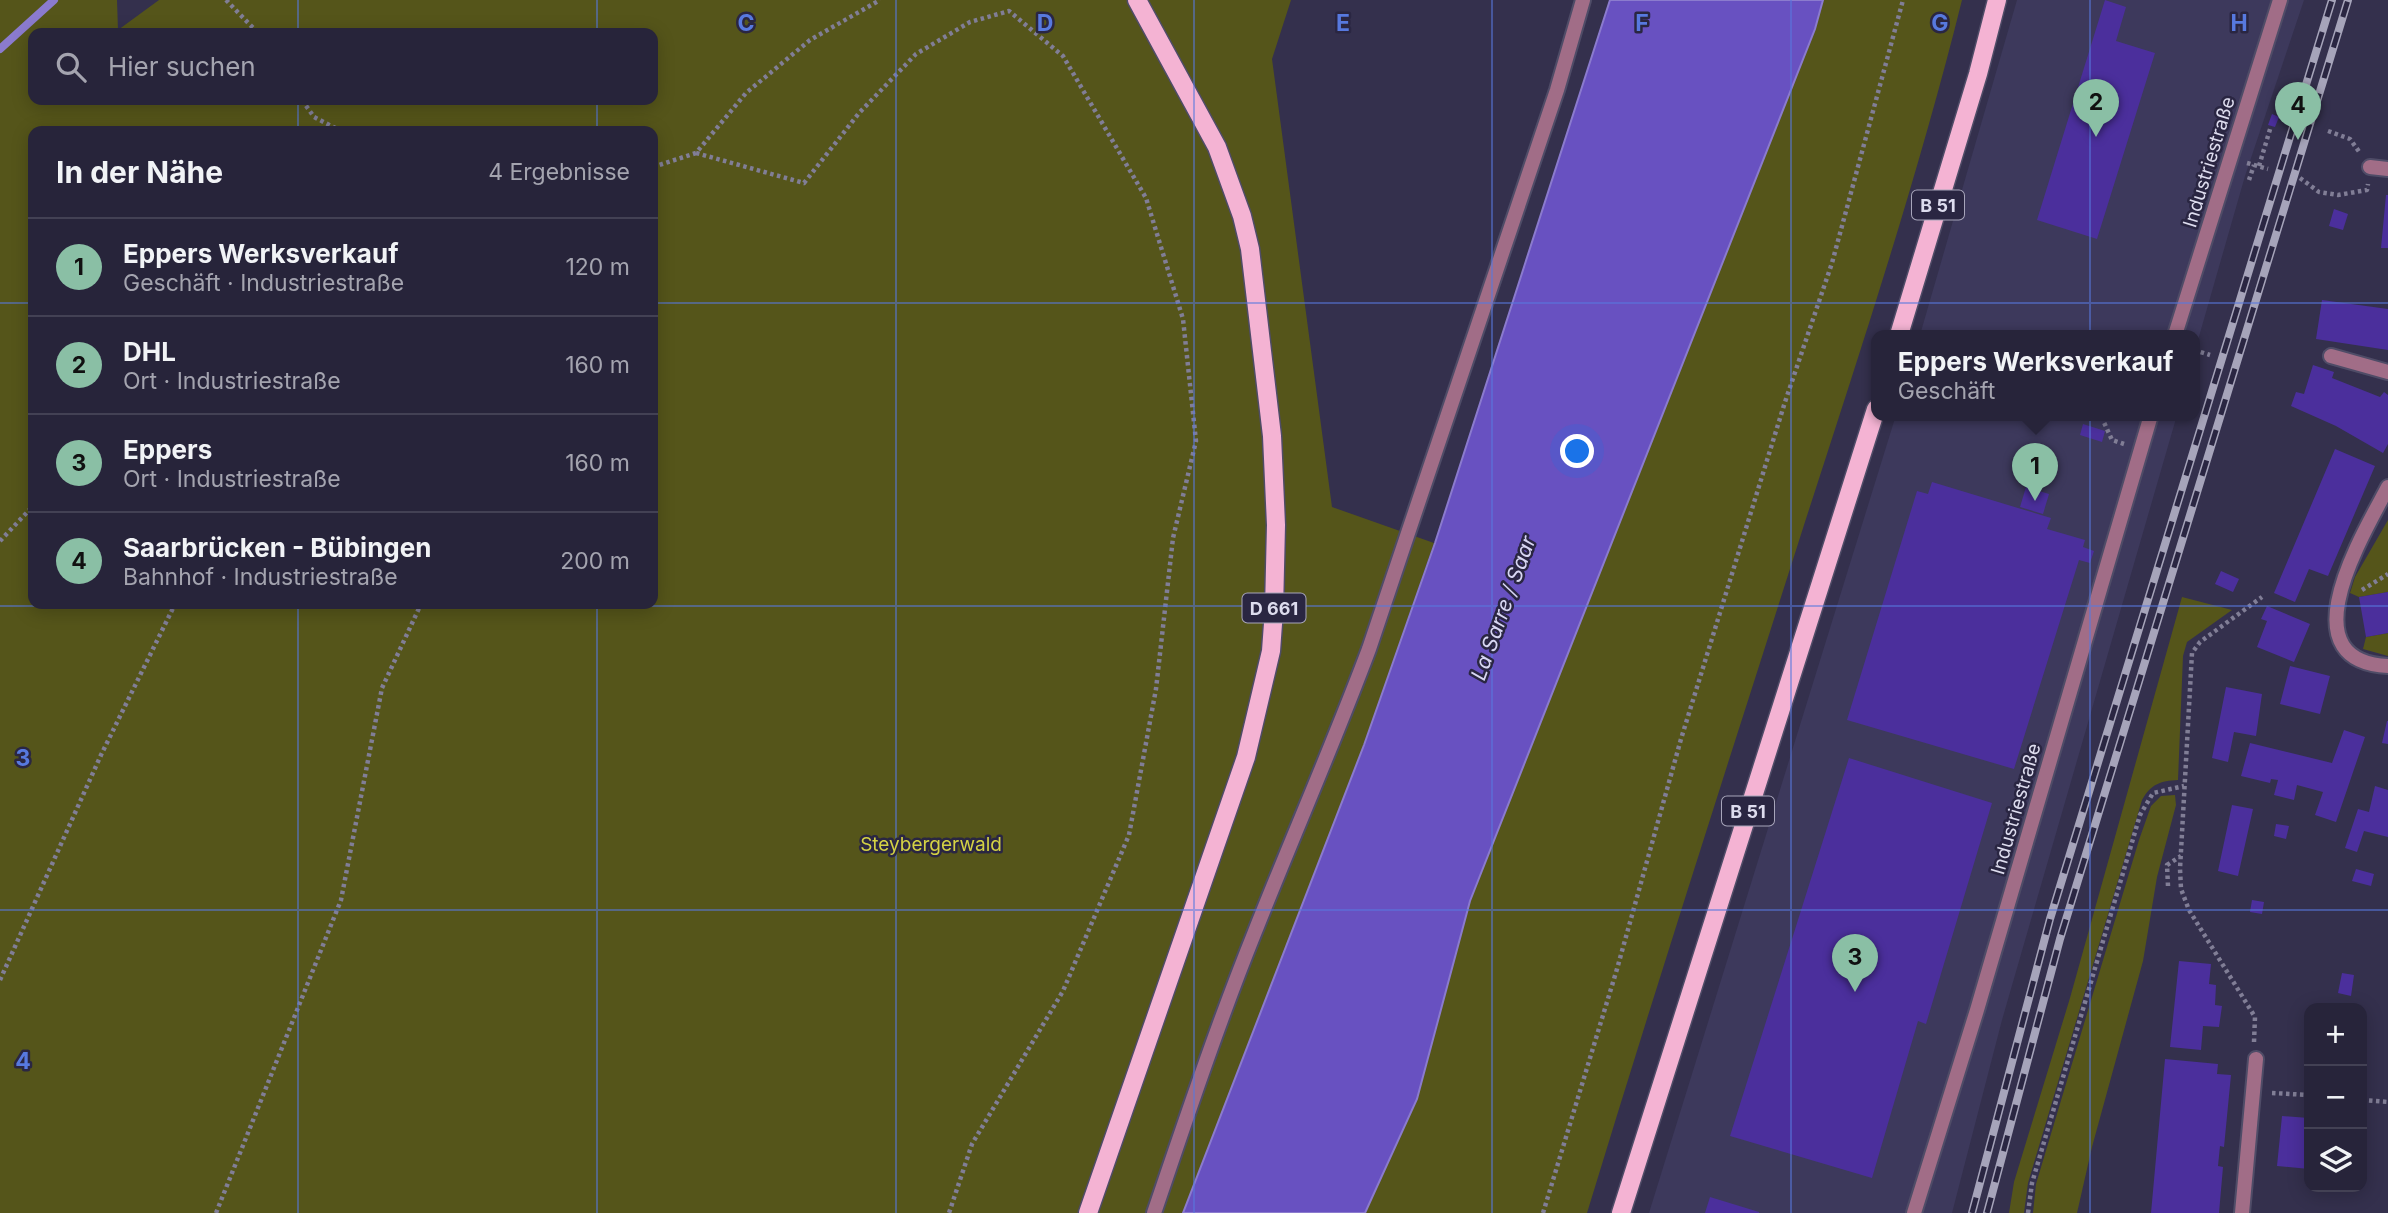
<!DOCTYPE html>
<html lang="de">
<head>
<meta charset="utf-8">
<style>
  body { margin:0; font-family:Inter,sans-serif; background:#333045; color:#f1f3f6 }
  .controls { position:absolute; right:21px; bottom:21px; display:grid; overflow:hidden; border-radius:14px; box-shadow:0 4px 18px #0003 }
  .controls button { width:63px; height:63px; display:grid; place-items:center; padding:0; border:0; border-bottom:2px solid #434154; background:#27243a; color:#f1f3f6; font:35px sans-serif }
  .you { position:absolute; left:1578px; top:452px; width:24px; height:24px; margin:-18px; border:5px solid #fff; border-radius:50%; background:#1a73e8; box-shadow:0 0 0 10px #1a73e833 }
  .badge { display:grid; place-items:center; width:46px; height:46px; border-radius:50%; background:#8abfa5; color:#111; font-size:23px; font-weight:700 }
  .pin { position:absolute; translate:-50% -58px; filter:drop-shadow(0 2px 4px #0008) }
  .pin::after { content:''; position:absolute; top:37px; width:24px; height:21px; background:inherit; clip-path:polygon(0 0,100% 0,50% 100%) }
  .popup { position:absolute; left:1871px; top:330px; width:329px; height:91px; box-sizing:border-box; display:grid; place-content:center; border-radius:14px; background:#27243a; filter:drop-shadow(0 2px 5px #0005); font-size:23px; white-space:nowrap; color:#a4a4af }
  .popup b { font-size:26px; color:#f1f3f6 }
  .popup::after { content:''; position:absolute; left:50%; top:100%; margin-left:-14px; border:14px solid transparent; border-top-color:#27243a }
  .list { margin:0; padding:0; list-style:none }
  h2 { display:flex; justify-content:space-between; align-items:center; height:91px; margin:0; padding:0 28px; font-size:30px }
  h2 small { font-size:23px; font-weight:400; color:#a4a4af }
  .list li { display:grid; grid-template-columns:46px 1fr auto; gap:21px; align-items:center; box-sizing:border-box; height:98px; padding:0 28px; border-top:2px solid #434154 }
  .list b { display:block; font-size:26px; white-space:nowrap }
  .list p { margin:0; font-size:23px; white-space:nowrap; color:#a4a4af }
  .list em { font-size:23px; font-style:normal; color:#a4a4af }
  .icon { flex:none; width:38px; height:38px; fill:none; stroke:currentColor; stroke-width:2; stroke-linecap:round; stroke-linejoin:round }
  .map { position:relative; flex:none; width:2388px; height:1213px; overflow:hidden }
  .search { position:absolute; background:#27243a; box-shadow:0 4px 18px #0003; left:28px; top:28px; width:630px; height:77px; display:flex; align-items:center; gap:18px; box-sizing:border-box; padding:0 24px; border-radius:14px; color:#a4a4af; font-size:26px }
  .panel { position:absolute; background:#27243a; box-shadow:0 4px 18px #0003; left:28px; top:126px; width:630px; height:483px; border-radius:14px }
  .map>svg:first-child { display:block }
  .built { fill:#3d395c }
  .green { fill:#55551a; fill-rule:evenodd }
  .water { fill:#6851c1; stroke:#8b7bce; stroke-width:2 }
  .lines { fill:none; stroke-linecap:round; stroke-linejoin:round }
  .stream { stroke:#8b7bce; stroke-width:8 }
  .building { fill:#4b2f9c }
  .service-casing { stroke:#4f4c67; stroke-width:18 }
  .minor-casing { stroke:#4f4c67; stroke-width:18 }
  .primary-casing { stroke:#4f4c67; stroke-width:21 }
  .path { stroke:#817e96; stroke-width:4.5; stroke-dasharray:3.5 3.5; stroke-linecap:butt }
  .service { stroke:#a16d87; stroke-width:14 }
  .minor { stroke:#a16d87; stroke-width:14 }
  .primary { stroke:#f4b3d3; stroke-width:18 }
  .rail-casing { stroke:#a6a4ba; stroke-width:8 }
  .rail { stroke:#2a2642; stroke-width:5; stroke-dasharray:16; stroke-linecap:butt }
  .grid { fill:none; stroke:#5779df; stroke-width:2; stroke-opacity:0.55 }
  .labels { text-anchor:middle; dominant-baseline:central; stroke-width:5; stroke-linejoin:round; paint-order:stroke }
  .shield { fill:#2a2642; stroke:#a7a5ba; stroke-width:2 }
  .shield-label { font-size:18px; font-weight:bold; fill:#dddcee }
  .street-label { font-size:19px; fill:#dddcee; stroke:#2a2642 }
  .park-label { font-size:19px; fill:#d4d244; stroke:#2a2642 }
  .water-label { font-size:21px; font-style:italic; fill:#d8d7f3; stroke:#2a2642 }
  .grid-label { font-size:23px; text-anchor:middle; font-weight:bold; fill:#5779df; stroke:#2a2642; stroke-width:5; stroke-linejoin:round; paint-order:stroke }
</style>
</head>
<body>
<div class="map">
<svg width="2388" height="1213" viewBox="0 0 2388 1213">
  <rect width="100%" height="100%" fill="#34304d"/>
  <!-- built -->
  <path class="built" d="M 2017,0 L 2304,0 L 2245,176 L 2194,354 L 2194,335 L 1920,335 Z
    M 1896,415 L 2177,415 L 2002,1020 L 1952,1213 L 1649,1213 Z"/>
  <!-- green -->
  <path class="green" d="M 0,0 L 117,0 L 118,30 L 159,0 L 1291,0 L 1272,59 L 1332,507 L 1434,543 L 1364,745 L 1183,1213 L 0,1213 ZM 33,33 L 653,33 L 653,100 L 33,100 ZM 33,131 L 653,131 L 653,604 L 33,604 Z
    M 1823,0 L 1962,0 C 1918,177 1860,352 1804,525 C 1731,754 1657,983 1587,1213 L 1365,1213 L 1417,1099 L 1470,901 L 1815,29 Z
    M 2388,520 L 2388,592 L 2359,597 L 2350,593 L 2355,577 Z
    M 2182,597 L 2232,610 L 2187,642 L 2183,656 L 2178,780 C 2160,781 2151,784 2142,800 L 2028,1183 L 2024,1213 L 2009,1213 L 2014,1182 L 2070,998 Z
    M 2388,633 L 2388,656 L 2363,649 L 2366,637 Z
    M 2175,795 L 2176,805 L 2157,877 L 2143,961 L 2092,1147 L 2077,1213 L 2033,1213 L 2036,1184 L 2139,840 L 2151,806 L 2161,796 Z"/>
  <!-- water -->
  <path class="water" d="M 1610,0 L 1823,0 L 1815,29 L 1470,901 L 1417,1099 L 1365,1213 L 1183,1213 L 1364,745 L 1435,543 Z"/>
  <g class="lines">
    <!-- stream -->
    <path class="stream" d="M 0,49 L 54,0"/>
  </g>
  <!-- building -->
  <path class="building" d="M 2105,0 L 2126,7 L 2116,41 L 2155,53 L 2097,239 L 2037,220 Z
    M 2272,114 L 2279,117 L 2275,127 L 2268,125 Z
    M 2386,195 L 2388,195 L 2388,248 L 2381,248 Z
    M 2334,209 L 2348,214 L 2343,230 L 2329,226 Z
    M 2322,300 L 2388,309 L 2388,350 L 2316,339 Z
    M 2313,365 L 2334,372 L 2332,378 L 2380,397 L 2384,392 L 2388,395 L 2388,444 L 2383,453 L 2336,426 L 2291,406 L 2296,392 L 2304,394 Z
    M 2083,424 L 2105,431 L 2102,442 L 2080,435 Z
    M 2335,449 L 2375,466 L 2328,576 L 2309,569 L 2295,602 L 2274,593 Z
    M 1932,482 L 2051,518 L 2047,529 L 2085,540 L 2083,547 L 2094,551 L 2090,563 L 2079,560 L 2014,769 L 1847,720 L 1917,491 L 1928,494 Z
    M 2026,487 L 2049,494 L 2043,514 L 2020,507 Z
    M 2221,571 L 2239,579 L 2233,592 L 2215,584 Z
    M 2388,592 L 2388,633 L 2366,637 L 2359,597 Z
    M 2267,606 L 2310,624 L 2294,662 L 2257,647 L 2267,621 L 2261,619 Z
    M 2290,666 L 2330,676 L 2320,714 L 2280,704 Z
    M 2226,687 L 2262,694 L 2256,736 L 2234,732 L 2228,762 L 2212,758 Z
    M 2387,721 L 2388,721 L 2388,744 L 2382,743 Z
    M 2344,730 L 2365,737 L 2336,822 L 2315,815 L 2323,792 L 2297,785 L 2294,800 L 2274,795 L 2278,780 L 2271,779 L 2270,783 L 2241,776 L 2250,743 L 2332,763 Z
    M 1849,758 L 1992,803 L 1926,1024 L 1918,1021 L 1872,1178 L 1730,1136 Z
    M 2375,786 L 2388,790 L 2388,837 L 2364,831 L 2357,852 L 2345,848 L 2358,809 L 2369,812 Z
    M 2232,805 L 2253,809 L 2238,876 L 2218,871 Z
    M 2276,824 L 2289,826 L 2286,839 L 2274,836 Z
    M 2356,869 L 2374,874 L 2371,886 L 2352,881 Z
    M 2252,900 L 2264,902 L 2262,914 L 2250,912 Z
    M 2179,961 L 2211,964 L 2209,984 L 2216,985 L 2215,1005 L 2222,1006 L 2219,1027 L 2203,1026 L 2201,1050 L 2170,1047 Z
    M 2342,973 L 2354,975 L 2351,996 L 2338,993 Z
    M 2165,1059 L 2218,1064 L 2217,1074 L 2231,1075 L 2224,1147 L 2220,1146 L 2218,1166 L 2223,1167 L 2219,1213 L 2151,1213 Z
    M 2282,1116 L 2309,1118 L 2309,1169 L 2277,1166 Z
    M 1710,1197 L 1759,1212 L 1759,1213 L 1705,1213 Z"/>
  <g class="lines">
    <defs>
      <path id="service" d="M 1154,1213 C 1186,1119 1217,1026 1254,934 C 1292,838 1333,745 1369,649 L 1557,90 L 1583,0"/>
      <path id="minor" d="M 2370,167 L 2388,169
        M 2175,335 L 2280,0
        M 2331,356 L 2388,372
        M 2388,487 C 2364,533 2285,661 2388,666
        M 1914,1213 L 1977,1010 L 2151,415
        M 2242,1213 L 2256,1059"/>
      <path id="primary" d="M 1899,335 L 1978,74 L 1997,0
        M 1088,1213 L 1246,757 L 1271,651 L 1274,610 L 1276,525 L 1272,436 L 1250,249 L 1242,216 L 1217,147 L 1137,0
        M 1621,1213 L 1876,409"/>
    </defs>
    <!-- service casing -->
    <use href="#service" class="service-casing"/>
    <!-- minor casing -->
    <use href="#minor" class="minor-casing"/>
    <!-- primary casing -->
    <use href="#primary" class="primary-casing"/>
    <!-- path -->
    <path class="path" d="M 226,0 L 258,33
      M 302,100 L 314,117 L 341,131
      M 2328,131 L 2350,139 L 2360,153
      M 696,153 L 804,183 L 859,113 L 916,54 L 970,22 L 1009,11 L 1063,56 L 1146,198 L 1183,319 L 1196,441 L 1173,538 L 1156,689 L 1129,835 L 1063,991 L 972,1144 L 949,1213
      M 2247,163 L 2268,169
      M 2259,166 L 2271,126
      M 653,167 L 696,153 L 746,93 L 810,40 L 880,0
      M 2300,178 L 2319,192 L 2338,195 L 2367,190 L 2368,184
      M 2249,180 L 2254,165
      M 2194,350 L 2210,355
      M 2094,415 L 2102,418 L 2112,440 L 2124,444
      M 0,541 L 33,506
      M 2362,590 L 2388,574
      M 2168,886 L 2167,865 L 2181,856
      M 0,980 L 101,755 L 175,604
      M 2254,1042 L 2255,1017 L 2189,910 L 2181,889 L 2180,869 L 2192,653 L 2200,642 L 2262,597
      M 2272,1093 L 2309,1095
      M 2362,1100 L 2388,1102
      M 216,1213 L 341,900 L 382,688 L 421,604
      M 1543,1213 L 1617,969 L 1681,739 L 1785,402 L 1832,263 L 1903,0
      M 2028,1213 L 2032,1183 L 2140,815 L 2153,793 L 2184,786"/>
    <!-- service -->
    <use href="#service" class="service"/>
    <!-- minor -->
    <use href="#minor" class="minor"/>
    <!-- primary -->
    <use href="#primary" class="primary"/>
    <defs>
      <path id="rail" d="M 1972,1213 L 2050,919 L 2332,0
        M 1987,1213 L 2060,939 L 2348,0"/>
    </defs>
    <!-- rail casing -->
    <use href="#rail" class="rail-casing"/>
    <!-- rail -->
    <use href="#rail" class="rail"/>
  </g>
  <!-- grid -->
  <path class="grid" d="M 298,0 L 298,33M 597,0 L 597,33M 896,0 L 896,1213M 1194,0 L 1194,1213M 1492,0 L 1492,1213M 1791,0 L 1791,1213M 2090,0 L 2090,1213M 298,100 L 298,131M 597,100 L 597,131M 0,303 L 33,303M 653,303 L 2388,303M 298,604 L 298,1213M 597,604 L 597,1213M 0,606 L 2388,606M 0,910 L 2388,910"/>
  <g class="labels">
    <!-- shield labels -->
    <g class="shield">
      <rect x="1912" y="190.5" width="52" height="29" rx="5"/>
      <rect x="1242.5" y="593.5" width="63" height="29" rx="5"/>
      <rect x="1722" y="796.5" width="52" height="29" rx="5"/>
    </g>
    <g class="shield-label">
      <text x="1938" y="205">B 51</text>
      <text x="1274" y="608">D 661</text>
      <text x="1748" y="811">B 51</text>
    </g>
    <!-- street labels -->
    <g class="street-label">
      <text transform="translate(2209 162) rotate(-73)">Industriestraße</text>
      <text transform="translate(2016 809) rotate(-74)">Industriestraße</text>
    </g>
    <!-- park labels -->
    <g class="park-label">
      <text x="931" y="844">Steybergerwald</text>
    </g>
    <!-- water labels -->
    <g class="water-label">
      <text transform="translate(1503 608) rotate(-70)">La Sarre / Saar</text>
    </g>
  </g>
  <g class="grid-label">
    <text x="746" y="31">C</text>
    <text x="1045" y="31">D</text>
    <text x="1343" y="31">E</text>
    <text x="1642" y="31">F</text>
    <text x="1940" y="31">G</text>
    <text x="2239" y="31">H</text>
    <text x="23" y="766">3</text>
    <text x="23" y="1069">4</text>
  </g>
</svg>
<div class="controls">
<button>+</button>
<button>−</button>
<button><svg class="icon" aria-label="layers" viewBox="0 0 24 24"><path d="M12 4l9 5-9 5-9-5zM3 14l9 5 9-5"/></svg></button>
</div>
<div class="you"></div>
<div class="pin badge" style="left:2035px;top:501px">1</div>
<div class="popup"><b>Eppers Werksverkauf</b>Geschäft</div>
<div class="pin badge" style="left:2096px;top:137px">2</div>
<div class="pin badge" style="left:1855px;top:992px">3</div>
<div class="pin badge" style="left:2298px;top:140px">4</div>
<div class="search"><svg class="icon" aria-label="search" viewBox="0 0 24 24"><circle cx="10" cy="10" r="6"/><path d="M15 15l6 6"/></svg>Hier suchen</div>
<section class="panel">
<h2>In der Nähe<small>4 Ergebnisse</small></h2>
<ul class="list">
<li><span class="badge">1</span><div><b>Eppers Werksverkauf</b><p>Geschäft · Industriestraße</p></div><em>120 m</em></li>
<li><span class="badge">2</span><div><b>DHL</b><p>Ort · Industriestraße</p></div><em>160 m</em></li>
<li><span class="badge">3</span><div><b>Eppers</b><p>Ort · Industriestraße</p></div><em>160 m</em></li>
<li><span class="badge">4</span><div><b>Saarbrücken - Bübingen</b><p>Bahnhof · Industriestraße</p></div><em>200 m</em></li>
</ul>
</section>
</div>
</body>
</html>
